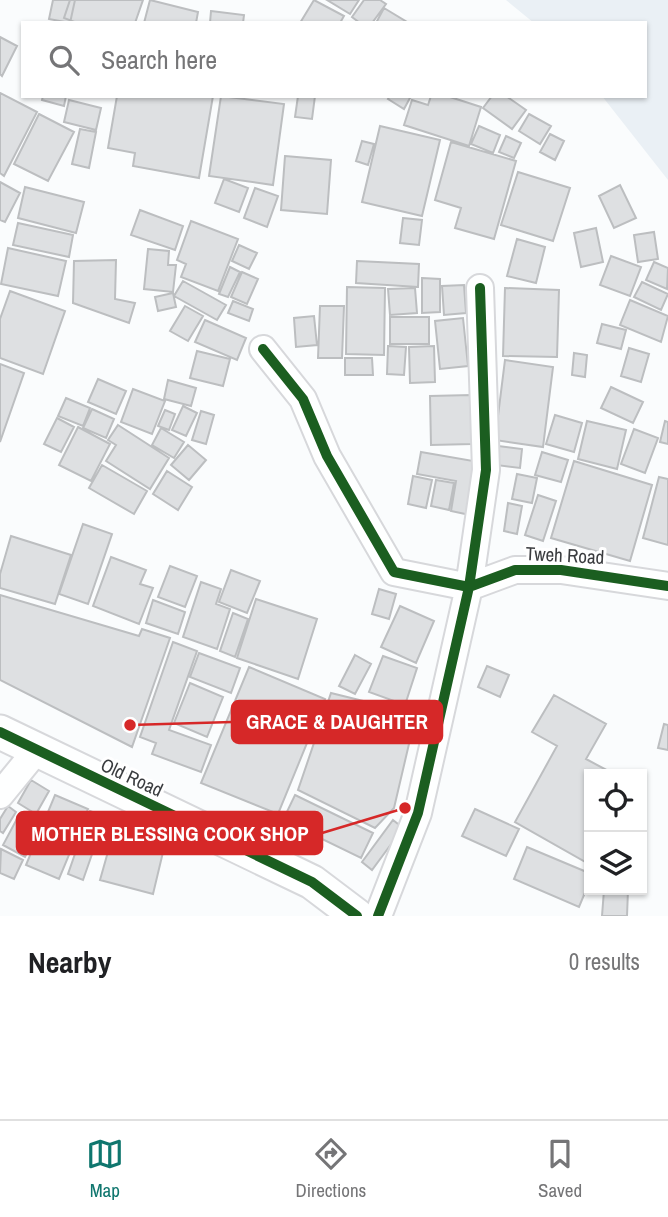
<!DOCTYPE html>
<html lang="en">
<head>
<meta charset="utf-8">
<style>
  body { margin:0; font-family:"Archivo Narrow",sans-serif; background:#f6f6f6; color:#202124 }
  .controls { position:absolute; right:21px; bottom:21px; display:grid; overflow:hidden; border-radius:0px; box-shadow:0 2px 5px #0004 }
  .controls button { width:63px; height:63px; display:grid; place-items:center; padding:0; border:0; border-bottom:2px solid #e0e0e0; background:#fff; color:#202124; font:35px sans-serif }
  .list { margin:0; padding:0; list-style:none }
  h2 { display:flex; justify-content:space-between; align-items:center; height:91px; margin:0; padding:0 28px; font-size:30px }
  h2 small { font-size:23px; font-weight:400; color:#757577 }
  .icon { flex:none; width:38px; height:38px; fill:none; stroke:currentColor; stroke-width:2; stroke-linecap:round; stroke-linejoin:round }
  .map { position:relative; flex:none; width:668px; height:916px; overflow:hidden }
  .search { position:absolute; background:#fff; box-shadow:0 2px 5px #0004; left:21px; right:21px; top:21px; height:77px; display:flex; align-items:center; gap:18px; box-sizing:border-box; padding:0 24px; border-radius:0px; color:#757577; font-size:26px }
  .sheet { height:203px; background:#fff }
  nav { display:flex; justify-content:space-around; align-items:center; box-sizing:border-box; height:98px; border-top:2px solid #e0e0e0; background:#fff; font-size:19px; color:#757577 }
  nav a { display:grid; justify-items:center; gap:4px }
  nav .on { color:#0f766e }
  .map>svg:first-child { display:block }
  .built { fill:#eaf0f5 }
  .building { fill:#dee0e2; stroke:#bcbec0; stroke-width:2 }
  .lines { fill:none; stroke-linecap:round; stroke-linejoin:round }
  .minor-casing { stroke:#d7d8db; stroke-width:30 }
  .tertiary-casing { stroke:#d7d8db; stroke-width:37 }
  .minor { stroke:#feffff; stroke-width:26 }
  .tertiary { stroke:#feffff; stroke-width:33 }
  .cycleway-casing { stroke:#fff; stroke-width:15 }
  .cycleway { stroke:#1b5e20; stroke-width:10 }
  .labels { text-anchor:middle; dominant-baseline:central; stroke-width:6; stroke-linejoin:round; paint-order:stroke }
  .street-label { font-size:19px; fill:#3a3c3f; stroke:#fff }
  .leader { fill:none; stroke:#d62828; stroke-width:2.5 }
  .callout-dot { fill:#d62828; stroke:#fff; stroke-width:2.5 }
  .callout { fill:#d62828; stroke:#d62828; stroke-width:2.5 }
  .callout-label { font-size:21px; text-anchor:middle; font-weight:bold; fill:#fff }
</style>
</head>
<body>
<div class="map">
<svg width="668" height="916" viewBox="0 0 668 916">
  <rect width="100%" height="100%" fill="#fafcfd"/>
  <!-- built -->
  <path class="built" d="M 506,0 L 668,0 L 668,180 L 602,96 L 645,96 L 645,23 L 534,23 Z"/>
  <!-- building -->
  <path class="building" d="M 53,0 L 75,0 L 70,23 L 49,19 Z
    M 70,0 L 143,0 L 135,23 L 77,23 L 64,18 Z
    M 150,0 L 198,12 L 196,23 L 144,23 Z
    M 314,0 L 344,16 L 340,23 L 300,23 Z
    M 327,0 L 359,0 L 350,14 Z
    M 364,0 L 380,0 L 386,4 L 372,23 L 360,23 L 352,17 Z
    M 384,8 L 407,22 L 406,23 L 376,23 Z
    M 211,11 L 244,15 L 243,23 L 210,23 Z
    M 0,37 L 17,46 L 2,76 L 0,74 Z
    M 0,93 L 37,112 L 4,176 L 0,173 Z
    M 43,96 L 66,96 L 64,106 L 42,100 Z
    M 117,96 L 213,96 L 199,178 L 133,166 L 135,153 L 108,148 Z
    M 221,96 L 284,104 L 273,185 L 209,176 Z
    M 298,96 L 315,96 L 312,119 L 295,117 Z
    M 390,96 L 411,96 L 404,109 L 388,99 Z
    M 431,96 L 447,96 L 481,107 L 469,146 L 404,125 L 412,100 L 428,105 Z
    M 492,96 L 506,96 L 526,110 L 512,129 L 483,108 Z
    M 69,100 L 101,108 L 96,130 L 64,122 Z
    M 39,114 L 74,132 L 48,181 L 14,164 Z
    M 529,114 L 551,126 L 540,144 L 519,131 Z
    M 380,126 L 440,140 L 422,216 L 362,202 Z
    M 479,126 L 500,135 L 493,153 L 471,144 Z
    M 80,129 L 96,132 L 89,168 L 72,164 Z
    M 550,134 L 564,141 L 555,160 L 540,152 Z
    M 506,136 L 521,143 L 514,158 L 499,152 Z
    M 362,141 L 374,144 L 368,165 L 356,161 Z
    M 451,142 L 516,161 L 494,239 L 455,228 L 461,208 L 435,200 Z
    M 285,156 L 331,160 L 327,214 L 281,210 Z
    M 518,172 L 570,188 L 553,241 L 501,225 Z
    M 224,179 L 248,188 L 239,212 L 215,203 Z
    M 0,182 L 20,193 L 5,222 L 0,220 Z
    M 620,185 L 636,218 L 614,228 L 599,196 Z
    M 25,187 L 84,202 L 76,233 L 18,218 Z
    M 255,188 L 278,196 L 267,227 L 244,218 Z
    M 140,210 L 183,226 L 175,250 L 131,235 Z
    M 403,218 L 422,220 L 419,245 L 400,243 Z
    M 191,221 L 238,239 L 218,291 L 181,277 L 186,264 L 177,260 Z
    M 18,223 L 73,235 L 69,257 L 13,245 Z
    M 596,228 L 603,262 L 581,267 L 574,233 Z
    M 654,232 L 658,259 L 638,262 L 634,235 Z
    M 517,239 L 545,247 L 536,283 L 507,276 Z
    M 239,245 L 257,253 L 249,269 L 232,261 Z
    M 8,248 L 66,261 L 58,296 L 1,284 Z
    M 148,249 L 169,251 L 168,265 L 176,265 L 173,292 L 144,289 Z
    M 611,256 L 641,267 L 630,296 L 600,285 Z
    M 116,260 L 115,299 L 135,303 L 129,323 L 73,303 L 74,261 Z
    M 357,261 L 419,264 L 418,287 L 356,283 Z
    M 654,262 L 668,268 L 667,289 L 646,280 Z
    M 230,267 L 240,272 L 228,297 L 219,294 Z
    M 242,272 L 258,279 L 247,304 L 231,297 Z
    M 422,278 L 440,279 L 440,312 L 422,313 Z
    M 183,281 L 226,305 L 217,320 L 174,296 Z
    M 642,282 L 668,294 L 661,310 L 634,297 Z
    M 464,285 L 466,313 L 444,315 L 442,286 Z
    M 347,287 L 385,288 L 384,355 L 346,354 Z
    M 415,288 L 417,313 L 390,315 L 388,289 Z
    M 505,288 L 559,290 L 557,357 L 503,356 Z
    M 10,291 L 65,311 L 43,374 L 0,358 L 0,319 Z
    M 173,293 L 176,307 L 158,311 L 155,297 Z
    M 630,300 L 668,316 L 661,342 L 620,325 Z
    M 233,301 L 253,309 L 249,321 L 228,313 Z
    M 185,306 L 203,316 L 188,341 L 170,331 Z
    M 320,306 L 344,306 L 342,358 L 318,358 Z
    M 314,316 L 317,345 L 296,347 L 294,318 Z
    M 390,317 L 429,317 L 429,344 L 390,344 Z
    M 463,318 L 468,366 L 440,369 L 435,321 Z
    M 205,320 L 246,338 L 237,360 L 195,342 Z
    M 602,324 L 626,330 L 621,349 L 597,343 Z
    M 388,346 L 406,347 L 404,375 L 387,374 Z
    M 434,346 L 435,382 L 410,383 L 409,347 Z
    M 629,348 L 649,354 L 641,382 L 621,376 Z
    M 197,351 L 230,359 L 223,386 L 190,378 Z
    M 574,353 L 587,355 L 585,377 L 572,375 Z
    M 345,358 L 372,358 L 373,375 L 345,375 Z
    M 505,360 L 553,367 L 543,447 L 495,440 Z
    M 0,364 L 24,373 L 0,442 Z
    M 98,379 L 126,391 L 116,414 L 88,402 Z
    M 168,380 L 196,388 L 191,406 L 164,399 Z
    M 611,387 L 643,402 L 633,423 L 601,408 Z
    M 133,389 L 165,401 L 152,434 L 121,422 Z
    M 471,395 L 472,444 L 431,445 L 430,396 Z
    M 66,398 L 90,408 L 83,426 L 58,416 Z
    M 183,406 L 197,413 L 186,436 L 172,430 Z
    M 92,409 L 114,419 L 106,438 L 83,428 Z
    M 165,410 L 175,414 L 169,430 L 158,426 Z
    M 201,411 L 214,415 L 206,444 L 192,440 Z
    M 555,415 L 582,423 L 574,452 L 546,444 Z
    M 57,418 L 74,427 L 61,452 L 44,444 Z
    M 587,421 L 626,430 L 617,469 L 578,459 Z
    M 665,421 L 668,422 L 668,444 L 660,442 Z
    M 118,425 L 169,458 L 150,489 L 106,461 L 116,445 L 108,440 Z
    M 78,427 L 110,444 L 91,481 L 59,465 Z
    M 161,428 L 184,442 L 174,458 L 152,445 Z
    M 634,429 L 658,438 L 645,473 L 621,464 Z
    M 188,445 L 206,460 L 189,480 L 171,465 Z
    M 498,446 L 522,449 L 520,468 L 496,465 Z
    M 421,452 L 479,462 L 470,515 L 451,511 L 456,481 L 417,474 Z
    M 542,452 L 568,460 L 561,482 L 535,475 Z
    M 574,461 L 652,485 L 630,561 L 551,538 Z
    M 102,465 L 147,491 L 134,514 L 89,488 Z
    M 167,471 L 192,487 L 178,510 L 153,494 Z
    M 517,474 L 537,478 L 532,503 L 512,499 Z
    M 413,476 L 432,480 L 426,508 L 408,504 Z
    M 659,477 L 668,479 L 668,545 L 643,538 Z
    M 436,480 L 454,483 L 449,510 L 431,506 Z
    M 538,495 L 556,501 L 543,541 L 525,535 Z
    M 508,503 L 522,506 L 517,534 L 504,531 Z
    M 83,524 L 112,534 L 88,604 L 59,594 Z
    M 11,536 L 71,555 L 55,604 L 0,588 L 0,574 Z
    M 111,557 L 146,570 L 140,584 L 153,588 L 139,624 L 93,606 Z
    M 170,566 L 197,576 L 185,607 L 158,597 Z
    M 231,570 L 260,581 L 247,613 L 219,602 Z
    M 201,582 L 221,589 L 216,604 L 230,609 L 217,649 L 183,637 Z
    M 379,589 L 396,594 L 389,619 L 372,614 Z
    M 0,595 L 139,636 L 142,629 L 170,638 L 132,747 L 0,680 Z
    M 256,599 L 317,619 L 298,679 L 237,658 Z
    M 153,600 L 185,612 L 178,634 L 146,623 Z
    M 400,606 L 434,621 L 416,663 L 381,647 Z
    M 233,613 L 248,619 L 235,657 L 220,651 Z
    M 173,642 L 197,651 L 169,730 L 211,745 L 201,772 L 152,754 L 156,743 L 140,737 Z
    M 199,653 L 240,668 L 231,693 L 190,677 Z
    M 355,655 L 371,664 L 355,694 L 339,686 Z
    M 383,656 L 417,668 L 405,705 L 369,692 Z
    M 487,666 L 509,675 L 500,697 L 478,687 Z
    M 249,667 L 325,699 L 278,814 L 201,783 Z
    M 190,683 L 223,697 L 207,737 L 174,723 Z
    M 331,693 L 416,714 L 394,808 L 375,828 L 298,790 Z
    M 554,695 L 606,724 L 586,759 L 614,774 L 589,774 L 589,864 L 515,822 L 557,746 L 532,732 Z
    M 664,724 L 668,725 L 668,750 L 658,748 Z
    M 31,780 L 49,791 L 36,814 L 18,803 Z
    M 55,795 L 88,809 L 59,879 L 26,865 Z
    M 295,795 L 373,833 L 361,858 L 283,820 Z
    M 8,806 L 16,812 L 3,833 L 0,831 L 0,819 Z
    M 475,809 L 519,829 L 506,856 L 462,836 Z
    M 90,811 L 105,817 L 83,880 L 68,874 Z
    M 20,813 L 42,825 L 25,857 L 3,845 Z
    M 393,820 L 403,828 L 372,870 L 362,862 Z
    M 113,834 L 164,848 L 153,894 L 100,880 Z
    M 527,847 L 589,873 L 589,883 L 579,907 L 514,879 Z
    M 1,849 L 23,860 L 14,879 L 0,873 Z
    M 604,890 L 628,890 L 627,916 L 602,916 Z"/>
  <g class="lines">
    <defs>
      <path id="minor" d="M 263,349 L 303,399 L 327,456 L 394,572 L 469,587 L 486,470 L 480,288
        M 0,795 L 36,751
        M 378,916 L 418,813 L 469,587 L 515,570 L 561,570 L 668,586"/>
      <path id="tertiary" d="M 0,732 L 312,882 L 357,916"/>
    </defs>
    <!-- minor casing -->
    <use href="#minor" class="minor-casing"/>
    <!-- tertiary casing -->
    <use href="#tertiary" class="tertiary-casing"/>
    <!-- minor -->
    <use href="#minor" class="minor"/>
    <!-- tertiary -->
    <use href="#tertiary" class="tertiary"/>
    <defs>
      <path id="cycleway" d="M 263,349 L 303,399 L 327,456 L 394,572 L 469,587 L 486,470 L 480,288
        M 0,732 L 312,882 L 357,916
        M 378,916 L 418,813 L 469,587 L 515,570 L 561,570 L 668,586"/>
    </defs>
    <!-- cycleway casing -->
    <use href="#cycleway" class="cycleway-casing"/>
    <!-- cycleway -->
    <use href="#cycleway" class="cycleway"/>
  </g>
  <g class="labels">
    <!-- street labels -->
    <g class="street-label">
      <text transform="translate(565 555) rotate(3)">Tweh Road</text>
      <text transform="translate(132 777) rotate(25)">Old Road</text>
    </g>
  </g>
  <!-- callouts -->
  <path class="leader" d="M130 725L232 722M405 808L322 833"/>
  <g class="callout-dot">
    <circle cx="130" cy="725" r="7"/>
    <circle cx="405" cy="808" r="7"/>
  </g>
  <g class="callout">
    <rect x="232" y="701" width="210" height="42" rx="7"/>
    <rect x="17" y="812" width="305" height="42" rx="7"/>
  </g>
  <g class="callout-label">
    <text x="337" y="729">GRACE &amp; DAUGHTER</text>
    <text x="170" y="841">MOTHER BLESSING COOK SHOP</text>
  </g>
</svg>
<div class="controls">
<button><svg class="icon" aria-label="locate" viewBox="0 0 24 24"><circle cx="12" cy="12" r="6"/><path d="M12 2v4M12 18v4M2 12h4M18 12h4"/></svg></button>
<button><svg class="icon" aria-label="layers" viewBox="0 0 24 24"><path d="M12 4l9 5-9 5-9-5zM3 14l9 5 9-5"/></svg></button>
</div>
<div class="search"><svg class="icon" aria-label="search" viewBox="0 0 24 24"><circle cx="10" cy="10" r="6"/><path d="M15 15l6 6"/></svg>Search here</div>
</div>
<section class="sheet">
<h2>Nearby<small>0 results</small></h2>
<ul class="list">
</ul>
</section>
<nav>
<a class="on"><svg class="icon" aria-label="map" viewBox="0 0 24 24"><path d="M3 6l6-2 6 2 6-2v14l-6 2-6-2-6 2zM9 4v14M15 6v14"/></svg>Map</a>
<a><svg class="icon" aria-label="directions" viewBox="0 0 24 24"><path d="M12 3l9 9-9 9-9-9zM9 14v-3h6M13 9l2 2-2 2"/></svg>Directions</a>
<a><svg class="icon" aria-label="saved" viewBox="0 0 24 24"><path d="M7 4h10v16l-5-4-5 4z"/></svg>Saved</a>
</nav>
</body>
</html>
